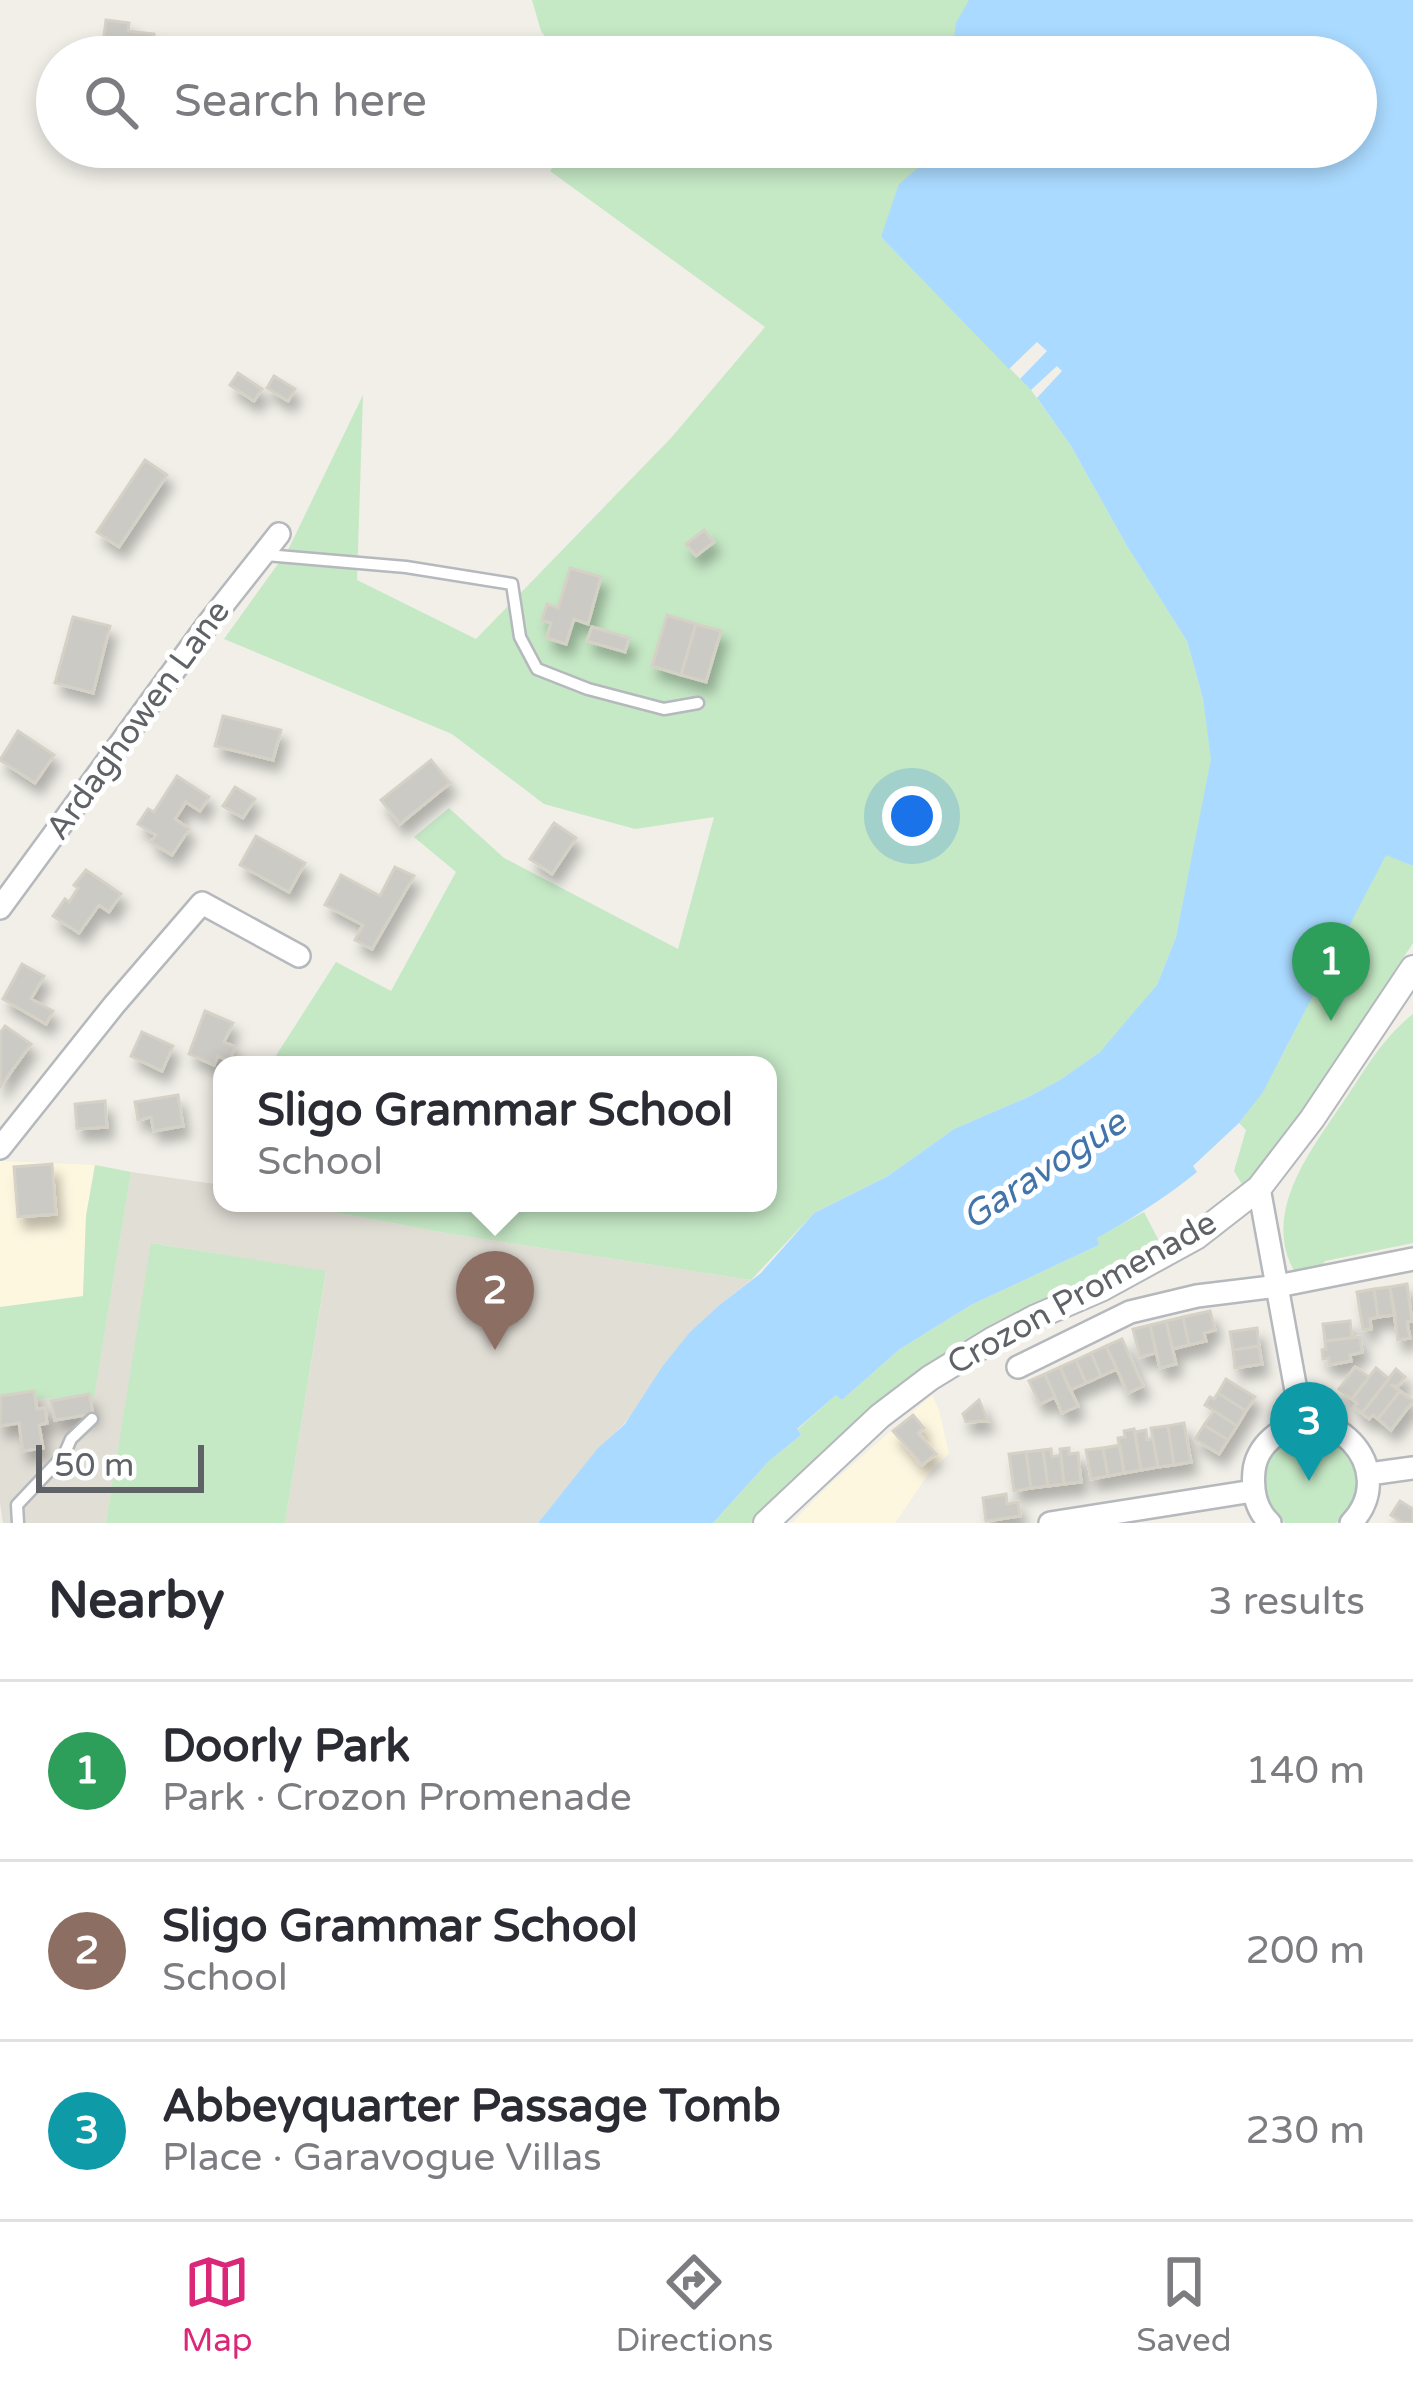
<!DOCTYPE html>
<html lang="en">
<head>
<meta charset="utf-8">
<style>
  body { margin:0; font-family:"Varela Round",sans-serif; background:#f7f7f7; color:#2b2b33 }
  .scale { position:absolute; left:36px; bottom:30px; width:168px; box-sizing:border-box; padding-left:12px; border:6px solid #5f6368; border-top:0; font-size:33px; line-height:42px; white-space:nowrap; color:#5f6368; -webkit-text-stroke:9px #fff; paint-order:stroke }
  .you { position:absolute; left:912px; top:816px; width:42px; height:42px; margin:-30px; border:9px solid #fff; border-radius:50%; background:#1a73e8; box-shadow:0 0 0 18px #1a73e833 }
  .badge { display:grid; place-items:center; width:78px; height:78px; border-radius:50%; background:#db2777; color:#fff; font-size:39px; font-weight:700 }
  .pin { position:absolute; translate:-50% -99px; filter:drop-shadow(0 3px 6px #0008) }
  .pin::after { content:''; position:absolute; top:63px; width:42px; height:36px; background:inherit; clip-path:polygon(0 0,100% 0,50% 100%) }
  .popup { position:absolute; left:213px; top:1056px; width:564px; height:156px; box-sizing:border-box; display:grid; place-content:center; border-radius:24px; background:#fff; filter:drop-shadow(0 3px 9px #0005); font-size:39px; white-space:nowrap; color:#7c7c81 }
  .popup b { font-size:45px; color:#2b2b33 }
  .popup::after { content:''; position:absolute; left:50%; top:100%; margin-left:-24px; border:24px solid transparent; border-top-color:#fff }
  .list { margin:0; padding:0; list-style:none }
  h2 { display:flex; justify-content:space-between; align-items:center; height:156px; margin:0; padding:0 48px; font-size:51px }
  h2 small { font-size:39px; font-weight:400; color:#7c7c81 }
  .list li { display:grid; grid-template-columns:78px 1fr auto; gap:36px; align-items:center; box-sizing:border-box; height:180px; padding:0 48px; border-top:3px solid #e1e1e2 }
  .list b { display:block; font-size:45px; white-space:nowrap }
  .list p { margin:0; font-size:39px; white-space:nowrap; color:#7c7c81 }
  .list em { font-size:39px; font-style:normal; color:#7c7c81 }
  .icon { flex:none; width:66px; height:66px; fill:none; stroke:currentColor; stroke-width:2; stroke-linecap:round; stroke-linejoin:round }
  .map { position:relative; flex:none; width:1413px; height:1523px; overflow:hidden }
  .search { position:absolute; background:#fff; box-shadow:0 6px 18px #0003; left:36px; right:36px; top:36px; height:132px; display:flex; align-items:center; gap:30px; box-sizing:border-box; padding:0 42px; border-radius:66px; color:#7c7c81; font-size:45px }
  .sheet { height:696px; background:#fff }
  nav { display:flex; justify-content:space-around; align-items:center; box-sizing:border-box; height:168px; border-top:3px solid #e1e1e2; background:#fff; font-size:33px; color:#7c7c81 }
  nav a { display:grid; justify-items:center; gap:6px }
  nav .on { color:#db2777 }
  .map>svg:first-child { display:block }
  .commercial { fill:#fef7e0 }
  .education { fill:#e1ded6 }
  .green { fill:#c5e8c5 }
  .water { fill:#aadaff }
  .building { fill:#cccac5; stroke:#d6d1c6; stroke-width:3; filter:url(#shadow) }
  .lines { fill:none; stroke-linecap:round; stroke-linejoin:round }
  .service-casing { stroke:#b5b8bc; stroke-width:15 }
  .minor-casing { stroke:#b5b8bc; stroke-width:26 }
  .tertiary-casing { stroke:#b5b8bc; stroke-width:28 }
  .service { stroke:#fff; stroke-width:10 }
  .minor { stroke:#fff; stroke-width:21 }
  .tertiary { stroke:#fff; stroke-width:24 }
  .labels { text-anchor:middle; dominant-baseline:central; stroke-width:10; stroke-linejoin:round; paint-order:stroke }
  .street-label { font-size:33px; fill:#5f6368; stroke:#fff }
  .water-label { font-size:36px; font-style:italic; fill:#4174aa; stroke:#fff }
</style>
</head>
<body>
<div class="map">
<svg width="1413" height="1523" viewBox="0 0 1413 1523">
  <defs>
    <filter id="shadow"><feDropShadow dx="6" dy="11" stdDeviation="6" flood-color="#0004"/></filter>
  </defs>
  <rect width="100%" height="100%" fill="#f1efe8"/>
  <!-- commercial -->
  <path class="commercial" d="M 0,1161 L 95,1165 L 86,1216 L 83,1297 L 0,1307 Z
    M 932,1395 L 939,1410 L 949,1454 L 929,1473 L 895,1523 L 792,1523 L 827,1487 Z"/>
  <!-- education -->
  <path class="education" d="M 131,1172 L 222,1185 L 222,1203 L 285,1203 L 451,1234 L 751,1280 L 722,1303 L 624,1424 L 598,1449 L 538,1523 L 285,1523 L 326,1272 L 152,1243 L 106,1523 L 3,1523 L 0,1503 L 0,1399 L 94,1397 Z"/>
  <!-- green -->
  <path class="green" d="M 532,0 L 988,0 L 996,57 L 560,57 L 541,31 Z
    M 570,147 L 955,147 L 881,237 L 1031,390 L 1071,446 L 1127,546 L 1187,641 L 1203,699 L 1212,759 L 1176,937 L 1157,985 L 1136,1012 L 1100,1052 L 1060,1080 L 1028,1097 L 954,1129 L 888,1176 L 814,1213 L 751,1280 L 451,1234 L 285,1203 L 768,1203 L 768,1065 L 270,1065 L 336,962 L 391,991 L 456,872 L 414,837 L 449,808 L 504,858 L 678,949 L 714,817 L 635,829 L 544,804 L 452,734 L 224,639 L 288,550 L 363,395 L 357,580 L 476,639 L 671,438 L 765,327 L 550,171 Z
    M 1386,854 L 1413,866 L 1413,943 L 1288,1134 L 1267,1163 L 1243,1186 L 1234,1171 L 1246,1130 L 1239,1123 C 1271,1082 1290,1040 1313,994 C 1336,947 1361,900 1386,854 Z
    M 1413,1014 L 1413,1243 L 1325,1261 L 1319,1271 L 1296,1274 C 1258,1212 1315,1145 1348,1095 C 1368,1065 1384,1037 1413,1014 Z
    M 95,1165 L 131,1172 L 94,1398 L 0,1399 L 0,1307 L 83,1296 L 86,1216 Z
    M 1144,1212 L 1160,1243 C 1116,1273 1067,1289 1018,1311 C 944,1344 885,1401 825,1453 C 800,1475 770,1497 751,1523 L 713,1523 L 769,1461 L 801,1435 L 797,1430 L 837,1394 L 842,1400 L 900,1349 L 971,1305 L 1099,1245 L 1096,1238 Z
    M 151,1243 L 326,1271 L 285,1523 L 106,1523 Z
    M 1304,1434 C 1310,1434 1317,1433 1324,1435 C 1351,1442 1365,1475 1355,1500 C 1351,1510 1344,1516 1336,1523 L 1285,1523 C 1247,1490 1258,1450 1304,1434 Z"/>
  <!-- water -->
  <path class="water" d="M 969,0 L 1413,0 L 1413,866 L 1386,855 L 1263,1092 L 1239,1123 L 1193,1166 L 1197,1172 C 1165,1198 1133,1218 1097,1238 L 1099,1245 L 971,1305 L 900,1349 L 842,1400 L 836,1395 L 797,1429 L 801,1435 L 769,1461 L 713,1523 L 538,1523 L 598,1448 L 625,1424 L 662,1367 L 690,1332 L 722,1303 L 761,1273 L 814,1213 L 888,1176 L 954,1129 L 1028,1097 L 1060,1080 L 1100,1052 L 1157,985 L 1176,937 L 1211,759 L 1203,699 L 1187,641 L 1127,546 L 1071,446 L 1037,398 L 1062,371 L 1057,366 L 1031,390 L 1020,379 L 1047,351 L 1037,342 L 1009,369 L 881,237 L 899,184 L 932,156 L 938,147 L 1356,147 L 1356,57 L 975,57 L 953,46 L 956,23 Z"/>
  <!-- building -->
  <path class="building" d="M 106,20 L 129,23 L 128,31 L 154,34 L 151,57 L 124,57 L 126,47 L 103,44 Z
    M 238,373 L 262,389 L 254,401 L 230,385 Z
    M 274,376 L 295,389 L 288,401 L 267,388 Z
    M 145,460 L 167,475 L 119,547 L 97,532 Z
    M 704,530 L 714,542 L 696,556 L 686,544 Z
    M 570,568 L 601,577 L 588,624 L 574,619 L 566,644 L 547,638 L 551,623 L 542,620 L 547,604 L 558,608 Z
    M 667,615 L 696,624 L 681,675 L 652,666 Z
    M 73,617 L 110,626 L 93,693 L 55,683 Z
    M 696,624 L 721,631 L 706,682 L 681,675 Z
    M 592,627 L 629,638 L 625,652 L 587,641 Z
    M 223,716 L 281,730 L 273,760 L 215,746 Z
    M 18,731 L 54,755 L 35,783 L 0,760 Z
    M 431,760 L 450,783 L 400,824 L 381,800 Z
    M 177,776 L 209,797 L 200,811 L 186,802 L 175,819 L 189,829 L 172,855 L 151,842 L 156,835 L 138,824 L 148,809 L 154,812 Z
    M 235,787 L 255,799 L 243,818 L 223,806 Z
    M 554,823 L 576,838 L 552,874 L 530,859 Z
    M 256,836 L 305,863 L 289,892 L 240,865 Z
    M 395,867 L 414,876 L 372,949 L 355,940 L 363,925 L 325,905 L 341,875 L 380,896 Z
    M 86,870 L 121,894 L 109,912 L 99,905 L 79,933 L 53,916 L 65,899 L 69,902 L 78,888 L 74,885 Z
    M 22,964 L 44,976 L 31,999 L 53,1011 L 46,1024 L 3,999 Z
    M 205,1011 L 233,1023 L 224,1042 L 235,1047 L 229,1061 L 218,1056 L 214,1065 L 189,1054 Z
    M 5,1026 L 31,1044 L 0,1087 L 0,1033 Z
    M 142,1032 L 173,1046 L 162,1071 L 131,1056 Z
    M 178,1095 L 183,1126 L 154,1131 L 151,1117 L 138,1120 L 135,1102 Z
    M 105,1101 L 107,1127 L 77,1129 L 75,1104 Z
    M 52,1164 L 56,1214 L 18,1217 L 14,1167 Z
    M 1407,1284 L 1412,1321 L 1407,1322 L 1410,1338 L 1398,1340 L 1390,1287 Z
    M 1390,1287 L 1395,1315 L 1378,1317 L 1374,1289 Z
    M 1374,1289 L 1378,1317 L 1370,1319 L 1371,1329 L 1363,1330 L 1357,1292 Z
    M 1210,1311 L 1215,1330 L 1204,1333 L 1206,1341 L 1189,1345 L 1183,1317 Z
    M 1183,1317 L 1189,1345 L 1173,1349 L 1166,1321 Z
    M 1166,1321 L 1176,1364 L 1160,1368 L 1150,1325 Z
    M 1350,1321 L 1352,1338 L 1325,1341 L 1323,1324 Z
    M 1150,1325 L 1156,1353 L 1140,1357 L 1133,1329 Z
    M 1257,1328 L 1259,1346 L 1233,1350 L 1230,1332 Z
    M 1360,1337 L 1362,1352 L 1350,1355 L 1351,1361 L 1329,1365 L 1329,1358 L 1323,1359 L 1322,1350 L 1326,1349 L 1325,1341 Z
    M 1122,1339 L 1143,1386 L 1128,1393 L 1106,1346 Z
    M 1106,1346 L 1117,1369 L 1101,1376 L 1091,1353 Z
    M 1259,1346 L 1262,1364 L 1235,1368 L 1233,1350 Z
    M 1091,1353 L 1101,1376 L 1086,1383 L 1076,1360 Z
    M 1076,1360 L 1086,1383 L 1070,1390 L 1060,1367 Z
    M 1060,1367 L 1078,1406 L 1062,1413 L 1045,1374 Z
    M 1355,1367 L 1369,1377 L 1352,1399 L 1339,1389 Z
    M 1376,1368 L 1389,1379 L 1362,1413 L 1354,1407 L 1357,1403 L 1352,1399 Z
    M 1396,1369 L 1405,1377 L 1398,1386 L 1393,1386 L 1400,1391 L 1378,1419 L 1373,1415 L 1369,1419 L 1362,1413 Z
    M 1045,1374 L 1055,1397 L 1040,1404 L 1029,1381 Z
    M 1226,1379 L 1255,1397 L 1246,1411 L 1218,1393 Z
    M 34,1391 L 37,1409 L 45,1408 L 47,1423 L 39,1425 L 43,1448 L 23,1451 L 19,1423 L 0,1426 L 0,1396 Z
    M 1400,1391 L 1413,1401 L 1391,1430 L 1378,1419 Z
    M 1218,1393 L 1246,1411 L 1237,1426 L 1205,1405 L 1210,1397 L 1214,1399 Z
    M 89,1394 L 93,1414 L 55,1420 L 51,1401 Z
    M 979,1400 L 988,1421 L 966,1422 L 963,1414 Z
    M 1214,1411 L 1237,1426 L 1228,1440 L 1204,1425 Z
    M 913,1415 L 924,1428 L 918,1433 L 936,1454 L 922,1465 L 893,1431 Z
    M 1184,1423 L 1191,1462 L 1174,1465 L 1168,1426 Z
    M 1204,1425 L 1228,1440 L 1219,1454 L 1195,1439 Z
    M 1168,1426 L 1174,1465 L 1158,1467 L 1151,1428 Z
    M 1134,1429 L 1141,1470 L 1124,1473 L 1118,1438 L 1125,1437 L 1124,1431 Z
    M 1146,1430 L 1147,1440 L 1153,1439 L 1158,1467 L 1141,1470 L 1135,1432 Z
    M 1120,1445 L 1124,1473 L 1108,1476 L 1103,1448 Z
    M 1069,1448 L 1069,1454 L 1078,1453 L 1081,1482 L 1064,1484 L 1060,1449 Z
    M 1103,1448 L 1108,1476 L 1091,1479 L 1086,1450 Z
    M 1051,1449 L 1052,1457 L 1061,1455 L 1064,1484 L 1048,1486 L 1043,1450 Z
    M 1043,1450 L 1048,1486 L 1031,1488 L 1026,1452 Z
    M 1026,1452 L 1031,1488 L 1014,1491 L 1009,1454 Z
    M 1006,1494 L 1007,1504 L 1018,1502 L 1020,1516 L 986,1521 L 983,1498 Z
    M 1400,1501 L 1413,1509 L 1413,1523 L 1403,1523 L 1391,1515 Z"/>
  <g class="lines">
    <defs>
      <path id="service" d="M 266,555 L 406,567 L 512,584 L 520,637 L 537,669 L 588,689 L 664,709 L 698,703
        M 18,1523 L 17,1505 L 64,1455 L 71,1439 L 92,1419"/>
      <path id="minor" d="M 0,908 L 211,620 L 279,534
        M 0,1148 L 114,1005 L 202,903 L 299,956
        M 1259,1188 L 1302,1423
        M 1018,1367 L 1130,1312 L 1197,1296 L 1278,1286 L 1413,1259
        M 1369,1474 L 1413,1468
        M 1050,1523 L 1253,1491
        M 1270,1523 C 1255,1509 1252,1491 1254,1471 C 1255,1459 1262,1447 1271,1439 C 1327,1389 1403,1469 1351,1523"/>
      <path id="tertiary" d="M 766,1523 L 880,1416 L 930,1378 L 992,1340 L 1036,1317 L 1101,1289 L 1196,1237 L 1259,1188 L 1312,1119 L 1413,968"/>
    </defs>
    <!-- service casing -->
    <use href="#service" class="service-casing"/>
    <!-- minor casing -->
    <use href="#minor" class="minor-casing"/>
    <!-- tertiary casing -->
    <use href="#tertiary" class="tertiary-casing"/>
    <!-- service -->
    <use href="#service" class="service"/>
    <!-- minor -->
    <use href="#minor" class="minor"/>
    <!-- tertiary -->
    <use href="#tertiary" class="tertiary"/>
  </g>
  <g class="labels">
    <!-- street labels -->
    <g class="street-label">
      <text transform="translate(138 720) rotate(-54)">Ardaghowen Lane</text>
      <text transform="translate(1082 1293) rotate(-29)">Crozon Promenade</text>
    </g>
    <!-- water labels -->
    <g class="water-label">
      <text transform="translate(1044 1170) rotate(-33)">Garavogue</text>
    </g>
  </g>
</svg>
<div class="scale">50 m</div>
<div class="you"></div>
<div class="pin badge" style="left:1331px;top:1021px;background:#2e9e5b">1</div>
<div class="pin badge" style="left:495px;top:1350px;background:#8d6e63">2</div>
<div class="popup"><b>Sligo Grammar School</b>School</div>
<div class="pin badge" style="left:1309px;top:1481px;background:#0f9aa8">3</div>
<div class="search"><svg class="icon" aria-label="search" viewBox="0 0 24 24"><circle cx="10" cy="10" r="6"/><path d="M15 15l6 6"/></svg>Search here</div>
</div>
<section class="sheet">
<h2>Nearby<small>3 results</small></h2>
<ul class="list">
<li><span class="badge" style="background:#2e9e5b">1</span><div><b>Doorly Park</b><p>Park · Crozon Promenade</p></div><em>140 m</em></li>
<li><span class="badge" style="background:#8d6e63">2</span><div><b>Sligo Grammar School</b><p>School</p></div><em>200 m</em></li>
<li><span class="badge" style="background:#0f9aa8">3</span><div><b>Abbeyquarter Passage Tomb</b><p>Place · Garavogue Villas</p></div><em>230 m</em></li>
</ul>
</section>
<nav>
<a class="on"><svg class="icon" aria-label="map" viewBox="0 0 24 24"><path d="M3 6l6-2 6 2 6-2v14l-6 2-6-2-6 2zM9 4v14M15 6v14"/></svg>Map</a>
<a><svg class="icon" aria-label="directions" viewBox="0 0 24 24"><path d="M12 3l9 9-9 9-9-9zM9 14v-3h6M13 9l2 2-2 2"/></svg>Directions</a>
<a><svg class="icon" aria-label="saved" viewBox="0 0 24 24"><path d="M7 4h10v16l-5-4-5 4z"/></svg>Saved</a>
</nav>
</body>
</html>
